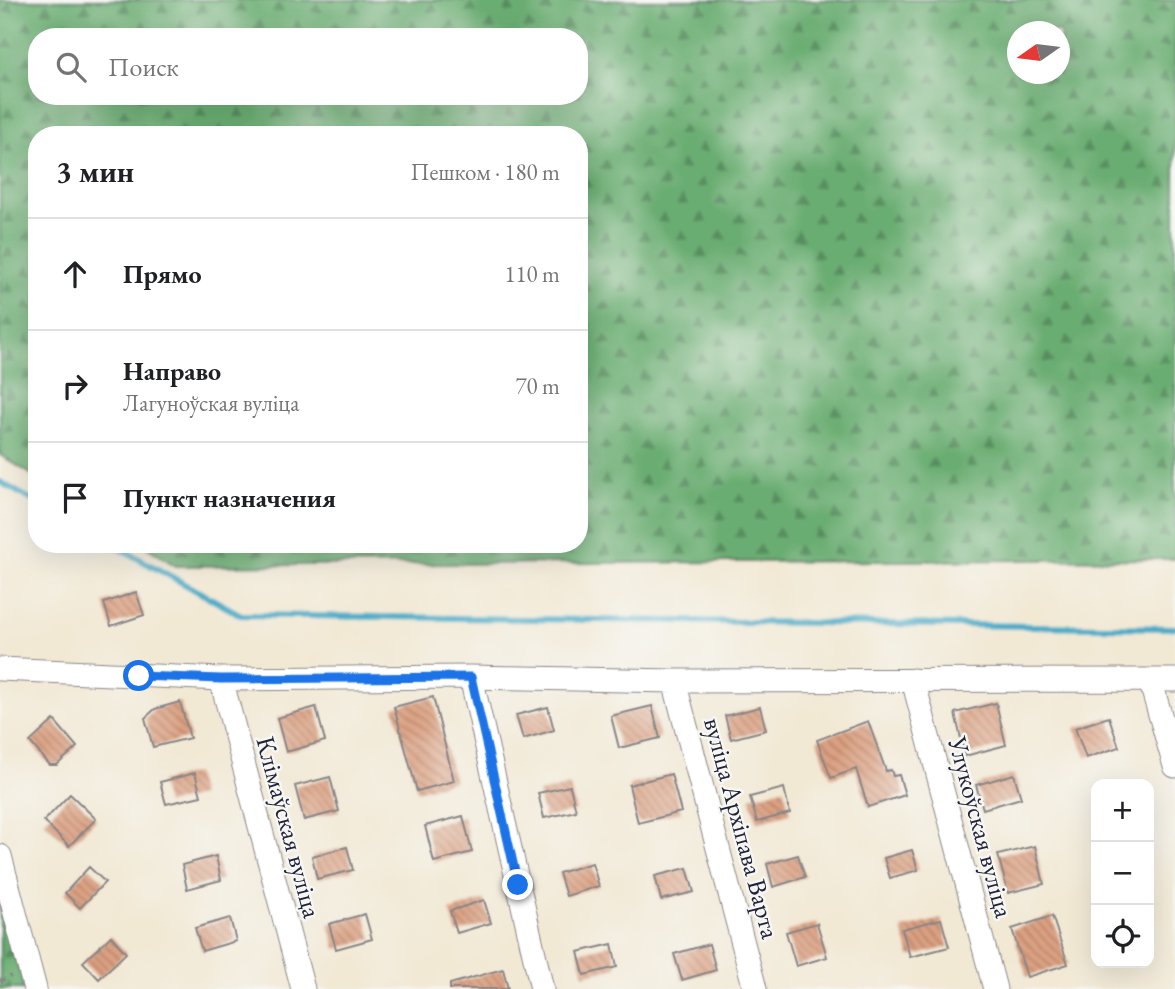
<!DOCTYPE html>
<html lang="ru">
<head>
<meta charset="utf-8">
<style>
  body { margin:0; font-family:"EB Garamond",serif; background:#f2f2f2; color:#202124 }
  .controls { position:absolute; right:21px; bottom:21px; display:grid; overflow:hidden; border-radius:14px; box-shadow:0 7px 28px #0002 }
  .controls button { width:63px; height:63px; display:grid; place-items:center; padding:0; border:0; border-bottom:2px solid #e0e0e0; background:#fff; color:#202124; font:35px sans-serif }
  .compass { position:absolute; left:1007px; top:21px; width:63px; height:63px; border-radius:50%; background:#fff; box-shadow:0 7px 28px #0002; rotate:256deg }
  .stop { position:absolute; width:21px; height:21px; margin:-16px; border:5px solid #1a73e8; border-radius:50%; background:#fff }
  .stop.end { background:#1a73e8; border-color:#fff; box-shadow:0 2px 7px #0008 }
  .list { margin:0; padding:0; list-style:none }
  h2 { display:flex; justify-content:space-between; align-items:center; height:91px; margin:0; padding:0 28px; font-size:30px }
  h2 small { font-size:23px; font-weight:400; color:#757577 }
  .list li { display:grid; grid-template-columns:46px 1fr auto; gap:21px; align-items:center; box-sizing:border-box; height:112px; padding:0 28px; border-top:2px solid #e0e0e0 }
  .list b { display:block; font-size:26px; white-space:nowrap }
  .list p { margin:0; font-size:23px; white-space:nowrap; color:#757577 }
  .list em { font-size:23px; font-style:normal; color:#757577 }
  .icon { flex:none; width:38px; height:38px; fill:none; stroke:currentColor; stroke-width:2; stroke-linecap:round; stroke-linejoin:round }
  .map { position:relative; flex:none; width:1175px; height:989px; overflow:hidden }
  .search { position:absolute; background:#fff; box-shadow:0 7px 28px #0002; left:28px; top:28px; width:560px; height:77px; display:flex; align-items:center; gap:18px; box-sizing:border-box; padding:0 24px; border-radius:28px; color:#757577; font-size:26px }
  .panel { position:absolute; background:#fff; box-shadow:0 7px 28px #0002; left:28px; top:126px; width:560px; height:427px; border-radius:28px }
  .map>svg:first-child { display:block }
  .forest { fill:url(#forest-firs); stroke:#466856; stroke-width:2; fill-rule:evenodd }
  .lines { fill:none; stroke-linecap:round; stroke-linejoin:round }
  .stream { stroke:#48abc7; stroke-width:6 }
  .building { fill:url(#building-back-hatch) }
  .minor-casing { stroke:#8a8688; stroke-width:25 }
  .path { stroke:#8a8688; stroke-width:3.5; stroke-dasharray:5 5; stroke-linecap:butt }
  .minor { stroke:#fff; stroke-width:23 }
  .route { stroke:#1a73e8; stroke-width:9 }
  .labels { text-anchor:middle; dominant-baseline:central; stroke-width:5; stroke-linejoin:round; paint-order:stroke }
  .street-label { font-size:26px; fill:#22223b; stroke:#f6f6f2 }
</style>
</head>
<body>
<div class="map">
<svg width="1175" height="989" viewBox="0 0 1175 989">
  <defs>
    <pattern id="forest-firs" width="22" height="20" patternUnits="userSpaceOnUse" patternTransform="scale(1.75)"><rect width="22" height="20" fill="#6aad72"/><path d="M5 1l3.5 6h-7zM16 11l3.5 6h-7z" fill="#578c5f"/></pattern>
    <pattern id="building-back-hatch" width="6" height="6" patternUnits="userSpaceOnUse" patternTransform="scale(1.75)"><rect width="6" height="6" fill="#dca081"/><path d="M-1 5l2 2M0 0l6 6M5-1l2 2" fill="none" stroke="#b2826b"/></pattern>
  </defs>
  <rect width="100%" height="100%" fill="#f6f6f2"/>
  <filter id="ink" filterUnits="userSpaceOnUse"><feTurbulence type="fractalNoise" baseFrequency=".0143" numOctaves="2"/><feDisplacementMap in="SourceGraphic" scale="14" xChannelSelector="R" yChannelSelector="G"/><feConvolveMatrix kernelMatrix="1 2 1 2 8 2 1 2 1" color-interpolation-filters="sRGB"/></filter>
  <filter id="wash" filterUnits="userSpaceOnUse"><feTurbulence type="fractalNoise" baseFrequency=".00686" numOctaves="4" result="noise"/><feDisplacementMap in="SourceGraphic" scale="28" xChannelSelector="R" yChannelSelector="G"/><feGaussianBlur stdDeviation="1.57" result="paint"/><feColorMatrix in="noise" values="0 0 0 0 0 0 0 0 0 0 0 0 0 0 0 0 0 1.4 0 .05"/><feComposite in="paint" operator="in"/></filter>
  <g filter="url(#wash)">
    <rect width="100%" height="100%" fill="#f2e9d5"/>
    <!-- forest -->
    <path class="forest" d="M 0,0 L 1175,0 L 1175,559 L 176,566 L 142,544 L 579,544 L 579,135 L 37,135 L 37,478 L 0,455 ZM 1018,32 L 1060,32 L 1060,74 L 1018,74 ZM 37,37 L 579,37 L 579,96 L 37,96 Z
      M 0,898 L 24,989 L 0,989 Z"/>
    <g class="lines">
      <!-- stream -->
      <path class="stream" d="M 0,482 L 37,503
        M 112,544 L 241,615 L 1175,628"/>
    </g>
    <g id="blocks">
      <!-- building -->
      <path class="building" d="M 136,592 L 144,615 L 111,626 L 104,603 Z
        M 433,697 L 454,781 L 417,791 L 394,707 Z
        M 180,702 L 190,738 L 153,747 L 145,718 L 155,709 Z
        M 996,703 L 1006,745 L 965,756 L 955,713 Z
        M 652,706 L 660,738 L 619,748 L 611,716 Z
        M 316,707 L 325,741 L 286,752 L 277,718 Z
        M 548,707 L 554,730 L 523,739 L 516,715 Z
        M 760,707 L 766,730 L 731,739 L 725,716 Z
        M 1109,717 L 1119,747 L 1086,758 L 1075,728 Z
        M 54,720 L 77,747 L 57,765 L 50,765 L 30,742 Z
        M 868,721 L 886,771 L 891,770 L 893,776 L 899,775 L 905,795 L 868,807 L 856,769 L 831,778 L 817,740 Z
        M 195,773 L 201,796 L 166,804 L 160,782 Z
        M 671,774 L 681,812 L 638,823 L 629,785 Z
        M 1014,774 L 1021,798 L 983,809 L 976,785 Z
        M 330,777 L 339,811 L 304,820 L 295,786 Z
        M 570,786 L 576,811 L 544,818 L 538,793 Z
        M 784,788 L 790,813 L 757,822 L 750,797 Z
        M 70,794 L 96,819 L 69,846 L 44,821 Z
        M 463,816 L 472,852 L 434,862 L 425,826 Z
        M 1035,846 L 1044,884 L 1008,893 L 998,855 Z
        M 347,847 L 353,870 L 317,879 L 312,856 Z
        M 912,850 L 918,870 L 890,878 L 884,858 Z
        M 798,855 L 805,877 L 773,887 L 767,864 Z
        M 216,856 L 221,880 L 187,889 L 182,865 Z
        M 592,863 L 599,886 L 566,896 L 559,873 Z
        M 89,867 L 105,882 L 80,908 L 65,893 Z
        M 687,868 L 694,892 L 661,900 L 655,876 Z
        M 484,900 L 491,923 L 457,933 L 450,911 Z
        M 365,914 L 372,939 L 336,949 L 329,924 Z
        M 1052,916 L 1068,964 L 1027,977 L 1012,929 Z
        M 230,918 L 236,941 L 202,951 L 195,928 Z
        M 941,919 L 949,947 L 910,957 L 902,929 Z
        M 817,923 L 827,957 L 796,966 L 786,932 Z
        M 111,936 L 126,953 L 99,979 L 83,962 Z
        M 612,944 L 617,967 L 584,975 L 578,952 Z
        M 709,944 L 716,970 L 682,980 L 674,954 Z
        M 503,969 L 508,989 L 450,989 L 450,984 Z"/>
    </g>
  </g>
  <g filter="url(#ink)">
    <use href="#blocks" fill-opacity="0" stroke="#8a8688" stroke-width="2"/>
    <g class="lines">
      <defs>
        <path id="minor" d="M 0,669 L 221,679 L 471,677 L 674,681 L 1150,680
          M 471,677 L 542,989
          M 221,679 L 303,989
          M 913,680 L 995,989
          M 1175,680 L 1150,680 L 1175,766
          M 674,681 L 755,989
          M 0,856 L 35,989"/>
      </defs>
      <!-- minor casing -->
      <use href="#minor" class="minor-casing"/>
      <!-- path -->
      <path class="path" d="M 0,981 L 11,976"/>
      <!-- minor -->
      <use href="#minor" class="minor"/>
    </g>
  </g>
  <g class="lines" filter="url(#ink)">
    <!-- route -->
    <path class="route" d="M 139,676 L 221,679 L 471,677 L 518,885"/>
  </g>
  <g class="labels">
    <!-- street labels -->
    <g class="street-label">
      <text transform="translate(289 827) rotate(75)">Клімаўская вуліца</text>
      <text transform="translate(981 827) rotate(75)">Улукоўская вуліца</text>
      <text transform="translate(742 828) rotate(75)">вуліца Архіпава Варта</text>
    </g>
  </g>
</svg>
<div class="controls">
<button>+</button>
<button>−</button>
<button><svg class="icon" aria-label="locate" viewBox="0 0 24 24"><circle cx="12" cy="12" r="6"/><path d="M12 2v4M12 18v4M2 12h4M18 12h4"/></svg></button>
</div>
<svg class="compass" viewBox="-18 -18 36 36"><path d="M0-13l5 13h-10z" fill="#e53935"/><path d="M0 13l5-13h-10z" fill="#757577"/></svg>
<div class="stop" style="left:139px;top:676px"></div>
<div class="stop end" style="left:518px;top:885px"></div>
<div class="search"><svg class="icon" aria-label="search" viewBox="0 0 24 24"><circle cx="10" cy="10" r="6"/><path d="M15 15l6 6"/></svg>Поиск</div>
<section class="panel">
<h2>3 мин<small>Пешком · 180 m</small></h2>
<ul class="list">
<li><svg class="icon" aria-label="ahead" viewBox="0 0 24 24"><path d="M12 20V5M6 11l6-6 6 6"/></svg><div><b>Прямо</b></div><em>110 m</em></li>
<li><svg class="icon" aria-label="right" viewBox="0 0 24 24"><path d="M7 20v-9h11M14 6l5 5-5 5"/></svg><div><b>Направо</b><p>Лагуноўская вуліца</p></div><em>70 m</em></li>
<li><svg class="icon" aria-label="arrive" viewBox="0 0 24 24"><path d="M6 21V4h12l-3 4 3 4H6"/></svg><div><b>Пункт назначения</b></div></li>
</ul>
</section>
</div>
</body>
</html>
